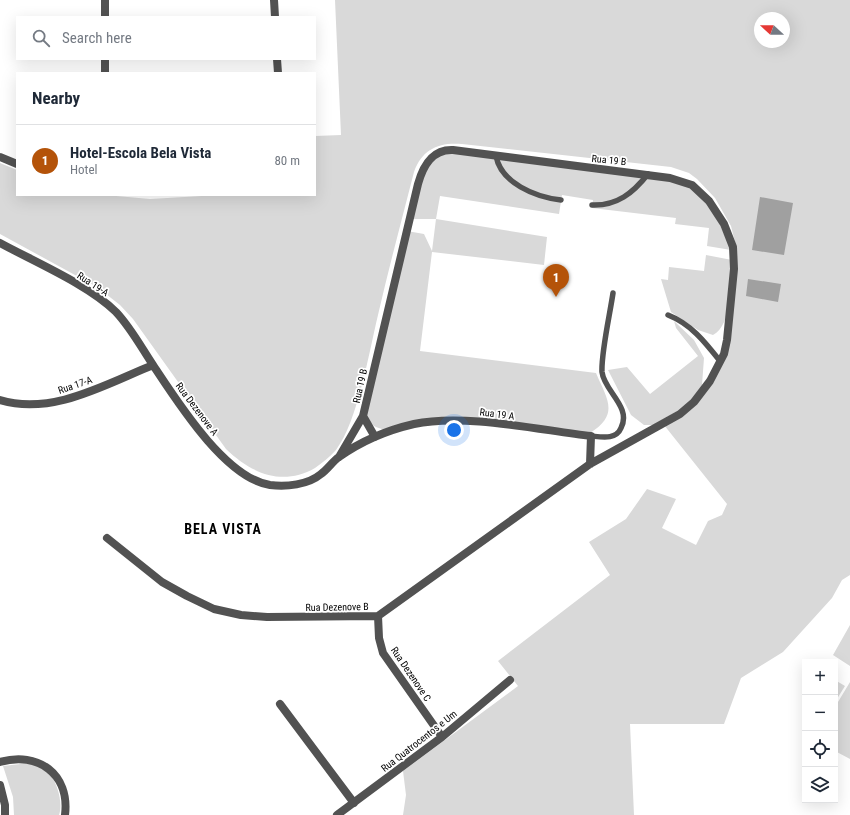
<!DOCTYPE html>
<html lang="en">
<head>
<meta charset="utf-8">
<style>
  body { margin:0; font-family:"Roboto Condensed",sans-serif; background:#f6f6f7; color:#1f2937 }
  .controls { position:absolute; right:12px; bottom:12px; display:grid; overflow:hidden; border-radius:0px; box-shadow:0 4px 16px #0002 }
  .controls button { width:36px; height:36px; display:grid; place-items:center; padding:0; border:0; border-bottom:1px solid #e0e1e3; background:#fff; color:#1f2937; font:20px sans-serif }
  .compass { position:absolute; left:754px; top:12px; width:36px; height:36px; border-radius:50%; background:#fff; box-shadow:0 4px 16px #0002; rotate:291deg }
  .you { position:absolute; left:454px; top:430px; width:14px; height:14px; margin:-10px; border:3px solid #fff; border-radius:50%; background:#1a73e8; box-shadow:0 0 0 6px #1a73e833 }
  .badge { display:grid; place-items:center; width:26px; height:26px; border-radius:50%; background:#b45309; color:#fff; font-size:13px; font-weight:700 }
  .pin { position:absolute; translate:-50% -33px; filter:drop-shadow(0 1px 2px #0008) }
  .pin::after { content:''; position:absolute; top:21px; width:14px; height:12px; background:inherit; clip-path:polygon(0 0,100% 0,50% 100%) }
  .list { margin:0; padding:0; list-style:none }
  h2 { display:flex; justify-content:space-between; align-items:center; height:52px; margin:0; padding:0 16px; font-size:17px }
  h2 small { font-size:13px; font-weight:400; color:#747a83 }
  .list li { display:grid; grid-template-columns:26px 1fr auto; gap:12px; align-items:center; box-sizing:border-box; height:72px; padding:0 16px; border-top:1px solid #e0e1e3 }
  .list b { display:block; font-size:15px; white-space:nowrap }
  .list p { margin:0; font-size:13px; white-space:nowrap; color:#747a83 }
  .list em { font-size:13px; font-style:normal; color:#747a83 }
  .icon { flex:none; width:22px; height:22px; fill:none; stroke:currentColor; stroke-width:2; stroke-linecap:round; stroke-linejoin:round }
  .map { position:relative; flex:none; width:850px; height:815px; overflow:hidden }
  .search { position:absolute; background:#fff; box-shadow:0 4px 16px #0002; left:16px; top:16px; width:300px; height:44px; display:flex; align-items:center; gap:10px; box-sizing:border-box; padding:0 14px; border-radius:0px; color:#747a83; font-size:15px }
  .panel { position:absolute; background:#fff; box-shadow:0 4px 16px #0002; left:16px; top:72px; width:300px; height:124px; border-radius:0px }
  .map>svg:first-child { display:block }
  .green { fill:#d9d9d9; fill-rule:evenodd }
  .water { fill:#a0a0a0 }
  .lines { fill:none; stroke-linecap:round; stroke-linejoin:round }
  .service { stroke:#525252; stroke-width:5.5 }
  .minor { stroke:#525252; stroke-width:8 }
  .labels { text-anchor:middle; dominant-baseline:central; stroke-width:3.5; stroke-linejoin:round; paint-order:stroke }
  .street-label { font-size:10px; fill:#000; stroke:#fff }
  .district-label { font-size:14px; font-weight:bold; letter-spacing:1px; fill:#000; stroke:#fff }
</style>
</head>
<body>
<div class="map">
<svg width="850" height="815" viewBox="0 0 850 815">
  <rect width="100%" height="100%" fill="#fff"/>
  <!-- green -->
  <path class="green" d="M 335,0 L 850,0 L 850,575 L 842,580 L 832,598 L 783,652 L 741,678 L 724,724 L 630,724 L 634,815 L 403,815 L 406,795 L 403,771 L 518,686 L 498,661 L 610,575 L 589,542 L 626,519 L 647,489 L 676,499 L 662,528 L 696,545 L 708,521 L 722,515 L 727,504 L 664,425 L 673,421 L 721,365 L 736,246 L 731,226 L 715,198 L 697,179 L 689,173 L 671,167 L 462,144 C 439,142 422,149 414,172 C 402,219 389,267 378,315 C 369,352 358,421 336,450 C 330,457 322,463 315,468 C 282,487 251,473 226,449 L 133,319 L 120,305 L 97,287 L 0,234 L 0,163 L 17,170 L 17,195 L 105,195 L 150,199 L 219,195 L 315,195 L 315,136 L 341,135 ZM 760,18 L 784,18 L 784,42 L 760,42 Z
    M 449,152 L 670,180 L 692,188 L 714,211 L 731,250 L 707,246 L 709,228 L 675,224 L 676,218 L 592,208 L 593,200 L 562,195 L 559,214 L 440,196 L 436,219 L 547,237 L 544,265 L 432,252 L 420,351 L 596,373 C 607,399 620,414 590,433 L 474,419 L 382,429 C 373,427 368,422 366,413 L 407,231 L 424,234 L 432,251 L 436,219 L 411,219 L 423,172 L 436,157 Z
    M 706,255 L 732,260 C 730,280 733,325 713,335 L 698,330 L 671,312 L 661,279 L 668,280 L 669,267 L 704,271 Z
    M 674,321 L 694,340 L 704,358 L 702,385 L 688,405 L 653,425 L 644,425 L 631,415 L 608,370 L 627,367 L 650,394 L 698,356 L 676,328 Z
    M 850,625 L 850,666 L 833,655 Z
    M 835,680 L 845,686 L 835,702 Z
    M 850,682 L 850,759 L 835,751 L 835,707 Z
    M 29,763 C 36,766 45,769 51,776 C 58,785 63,804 59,815 L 14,815 L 13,797 L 3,766 Z"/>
  <!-- water -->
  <path class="water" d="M 760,197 L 793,203 L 784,255 L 752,250 Z
    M 748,279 L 781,284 L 778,302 L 746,296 Z"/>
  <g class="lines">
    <!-- service -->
    <path class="service" d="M 496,156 C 501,183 535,197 561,200
      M 592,205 C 617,206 633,193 648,174
      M 668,315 C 691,324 705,342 720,361
      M 591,436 C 602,437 616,440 621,428 C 632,407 604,391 602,372 C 601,353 610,314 613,293"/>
    <!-- minor -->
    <path class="minor" d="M 105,0 L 105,17
      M 274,0 L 275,17
      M 105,59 L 105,73
      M 277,59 L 278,73
      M 0,157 L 17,164
      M 0,243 C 35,262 89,285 116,312 C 131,328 141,347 153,365 C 177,401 225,478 270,485 C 286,487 308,485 321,474 C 328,469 332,462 339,457 C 360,442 388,430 414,424 C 464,413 539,430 591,436 L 590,464
      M 0,400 C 52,416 106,384 153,365
      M 363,416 L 375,437
      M 107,538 L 162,582 L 187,596 L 214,609 L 241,615 L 267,617 L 378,616 L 590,464 L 680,414 L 694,402 L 710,381 L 724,354 L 727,340 L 734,269 L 733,247 L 724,224 L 709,201 L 692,185 L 670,178 L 453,150 C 432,149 423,166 418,184 L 363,416 L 339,457
      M 378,616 L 379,638 L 383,653 L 442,737
      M 280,704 L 354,803
      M 0,762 C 38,751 70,774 65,815
      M 0,785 L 5,805 L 5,815
      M 337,815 L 442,737 L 510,680"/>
  </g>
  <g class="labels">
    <!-- street labels -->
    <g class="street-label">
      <text transform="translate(609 160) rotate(6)">Rua 19 B</text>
      <text transform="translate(93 284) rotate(33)">Rua 19-A</text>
      <text transform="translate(75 385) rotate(-19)">Rua 17-A</text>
      <text transform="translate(360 386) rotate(-77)">Rua 19 B</text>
      <text transform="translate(197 409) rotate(53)">Rua Dezenove A</text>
      <text transform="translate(497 414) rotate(7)">Rua 19 A</text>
      <text transform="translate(337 607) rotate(-1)">Rua Dezenove B</text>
      <text transform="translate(411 674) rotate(56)">Rua Dezenove C</text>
      <text transform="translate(419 741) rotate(-38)">Rua Quatrocentos e Um</text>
    </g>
    <!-- district labels -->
    <g class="district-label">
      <text x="223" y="529">BELA VISTA</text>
    </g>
  </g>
</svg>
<div class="controls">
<button>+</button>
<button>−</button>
<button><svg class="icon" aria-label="locate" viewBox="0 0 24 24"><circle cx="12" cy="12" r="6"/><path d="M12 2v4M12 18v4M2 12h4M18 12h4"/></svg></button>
<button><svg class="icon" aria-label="layers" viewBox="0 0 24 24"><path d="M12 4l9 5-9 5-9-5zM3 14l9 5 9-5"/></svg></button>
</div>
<svg class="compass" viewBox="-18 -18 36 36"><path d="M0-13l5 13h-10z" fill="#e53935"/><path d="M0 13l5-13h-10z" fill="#747a83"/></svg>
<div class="you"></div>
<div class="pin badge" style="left:556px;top:297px">1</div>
<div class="search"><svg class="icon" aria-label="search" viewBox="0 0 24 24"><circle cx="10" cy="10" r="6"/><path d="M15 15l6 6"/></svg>Search here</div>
<section class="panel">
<h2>Nearby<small></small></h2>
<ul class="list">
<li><span class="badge">1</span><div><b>Hotel-Escola Bela Vista</b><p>Hotel</p></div><em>80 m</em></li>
</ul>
</section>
</div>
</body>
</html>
